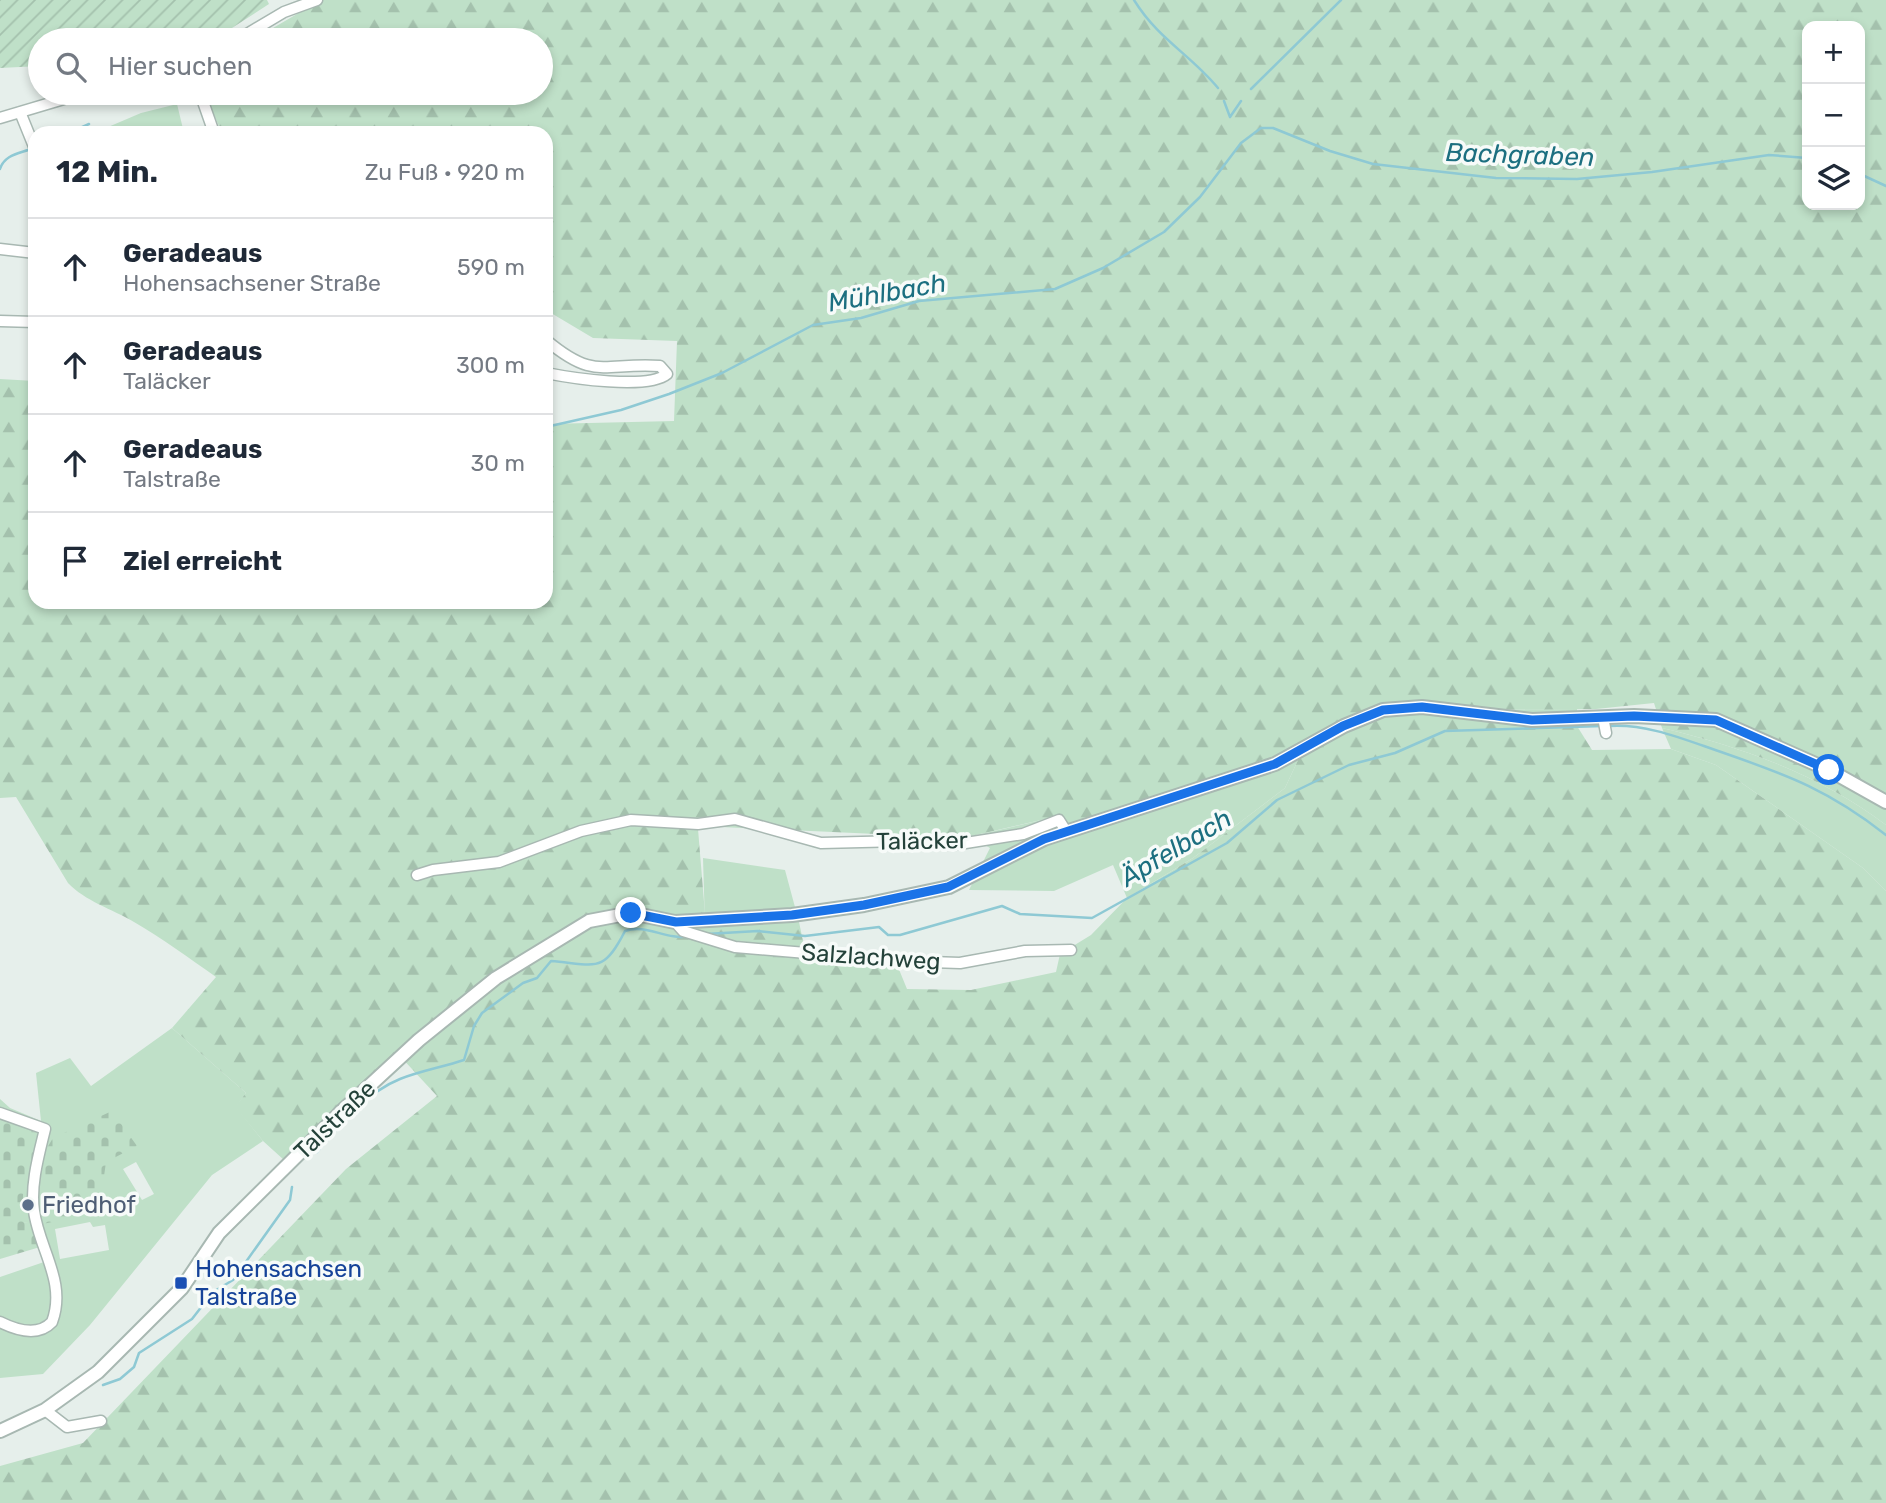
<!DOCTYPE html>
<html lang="de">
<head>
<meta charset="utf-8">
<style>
  body { margin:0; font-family:Rubik,sans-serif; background:#f2f2f3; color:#1f2937 }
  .controls { position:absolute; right:21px; top:21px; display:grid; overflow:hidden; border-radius:14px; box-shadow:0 4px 10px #0003 }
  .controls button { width:63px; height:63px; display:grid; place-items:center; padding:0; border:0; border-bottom:2px solid #e0e1e3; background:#fff; color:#1f2937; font:35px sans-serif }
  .stop { position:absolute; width:21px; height:21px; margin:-16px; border:5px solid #1a73e8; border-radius:50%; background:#fff }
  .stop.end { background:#1a73e8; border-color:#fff; box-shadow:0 2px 7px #0008 }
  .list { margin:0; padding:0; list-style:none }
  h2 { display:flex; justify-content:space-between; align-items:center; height:91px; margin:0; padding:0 28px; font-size:30px }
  h2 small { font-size:23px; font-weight:400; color:#747a83 }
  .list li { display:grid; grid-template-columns:46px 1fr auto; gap:21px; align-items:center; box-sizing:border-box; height:98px; padding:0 28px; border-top:2px solid #e0e1e3 }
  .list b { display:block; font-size:26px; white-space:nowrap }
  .list p { margin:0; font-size:23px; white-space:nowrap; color:#747a83 }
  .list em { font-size:23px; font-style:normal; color:#747a83 }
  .icon { flex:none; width:38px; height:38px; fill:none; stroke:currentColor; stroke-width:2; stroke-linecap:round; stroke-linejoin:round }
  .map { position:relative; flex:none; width:1886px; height:1503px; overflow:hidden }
  .search { position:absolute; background:#fff; box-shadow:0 4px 10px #0003; left:28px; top:28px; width:525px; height:77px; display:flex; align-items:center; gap:18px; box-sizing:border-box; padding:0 24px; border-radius:38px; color:#747a83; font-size:26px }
  .panel { position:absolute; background:#fff; box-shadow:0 4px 10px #0003; left:28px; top:126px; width:525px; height:483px; border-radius:21px }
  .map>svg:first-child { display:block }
  .green { fill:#bfe0c8; fill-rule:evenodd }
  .forest { fill:url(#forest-firs); fill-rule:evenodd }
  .cemetery { fill:url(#cemetery-stones) }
  .garden { fill:url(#garden-furrows) }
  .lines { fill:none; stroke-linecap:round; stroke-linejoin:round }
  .stream { stroke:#8ec9d4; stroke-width:2.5 }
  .minor-casing { stroke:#a8b8b2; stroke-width:13 }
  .tertiary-casing { stroke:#a8b8b2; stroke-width:16 }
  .minor { stroke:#fff; stroke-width:10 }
  .tertiary { stroke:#fff; stroke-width:12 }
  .route { stroke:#1a73e8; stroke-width:9 }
  .service-dot { fill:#5c6f8a; stroke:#f7fbf9; stroke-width:2.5 }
  .transit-dot { fill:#1a4fb4; stroke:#f7fbf9; stroke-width:2.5 }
  .labels { text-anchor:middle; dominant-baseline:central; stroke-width:7; stroke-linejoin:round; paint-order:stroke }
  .street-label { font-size:24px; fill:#24423a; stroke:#f7fbf9 }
  .service-label { font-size:24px; fill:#4e5e75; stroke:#f7fbf9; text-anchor:start }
  .transit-label { font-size:24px; fill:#164399; stroke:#f7fbf9; text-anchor:start }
  .water-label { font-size:26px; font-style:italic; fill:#1c6f80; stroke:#f7fbf9 }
</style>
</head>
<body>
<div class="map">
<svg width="1886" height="1503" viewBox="0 0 1886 1503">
  <defs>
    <pattern id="forest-firs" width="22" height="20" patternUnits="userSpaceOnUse" patternTransform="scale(1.75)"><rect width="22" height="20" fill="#bfe0c8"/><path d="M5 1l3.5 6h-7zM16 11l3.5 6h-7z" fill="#a4c1ad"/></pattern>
    <pattern id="cemetery-stones" width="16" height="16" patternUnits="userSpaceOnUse" patternTransform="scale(1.75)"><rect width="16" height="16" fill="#bfe0c8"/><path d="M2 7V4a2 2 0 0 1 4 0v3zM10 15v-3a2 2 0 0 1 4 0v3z" fill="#a4c1ad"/></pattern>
    <pattern id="garden-furrows" width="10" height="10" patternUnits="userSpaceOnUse" patternTransform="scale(1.75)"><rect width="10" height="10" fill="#bfe0c8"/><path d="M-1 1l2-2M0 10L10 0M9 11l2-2" fill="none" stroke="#a4c1ad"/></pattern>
  </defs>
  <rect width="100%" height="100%" fill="#e6efeb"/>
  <!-- green -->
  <path class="green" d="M 177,104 L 184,133 L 94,133 L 141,113 Z
    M 1577,709 L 1577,726 L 1528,724 L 1299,758 L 1285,788 L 1193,858 L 1127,898 L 1113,865 L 1054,891 L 969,890 L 990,848 L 972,838 L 977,835 L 1063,815 L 1367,711 Z
    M 1662,728 C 1743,747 1820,775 1886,825 L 1886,891 L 1863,868 L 1716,765 L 1671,749 Z
    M 703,858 L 785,870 L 799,922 L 705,926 Z
    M 172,1028 L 246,1093 L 236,1107 L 263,1141 L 212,1175 L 90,1325 L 43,1374 L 0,1378 L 0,1277 L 44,1262 L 33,1224 L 23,1222 L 23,1189 L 0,1118 L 0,1099 L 10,1108 L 41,1121 L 36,1073 L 70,1058 L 91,1086 ZM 136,1162 L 154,1194 L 142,1200 L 123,1169 ZM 90,1222 L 93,1227 L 105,1225 L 109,1250 L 60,1259 L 55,1229 Z"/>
  <!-- forest -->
  <path class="forest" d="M 321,0 L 1886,0 L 1886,825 C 1820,775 1743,747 1662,728 L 1654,703 L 1596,709 L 1366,711 L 1259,761 L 1072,826 L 1063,815 L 963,838 L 721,827 L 698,829 L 706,926 L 799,922 L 806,955 L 898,967 L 907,989 L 971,990 L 1056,972 L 1060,954 L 1091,935 L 1127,898 L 1193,858 L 1285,788 L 1299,758 L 1352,729 L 1395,713 L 1577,726 L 1592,750 L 1671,749 L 1716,765 L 1863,868 L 1886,891 L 1886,1503 L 0,1503 L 0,1466 L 83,1443 L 346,1169 L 437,1096 L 399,1055 L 284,1160 L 263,1141 L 235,1107 L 246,1093 L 172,1028 L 216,977 C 189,958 162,938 134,922 C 112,909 85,901 68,883 L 16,797 L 0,798 L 0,379 L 35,381 L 35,602 L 546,602 L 546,424 L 674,421 L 677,341 L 593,338 L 546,310 L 546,133 L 222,133 L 206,97 L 217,93 L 541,93 L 541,40 L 263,40 L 261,35 ZM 1807,26 L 1860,26 L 1860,205 L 1807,205 Z"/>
  <!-- cemetery -->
  <path class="cemetery" d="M 112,1111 L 137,1146 L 106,1162 L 99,1212 L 38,1225 L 41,1158 L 53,1138 Z
    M 0,1118 L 39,1134 L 31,1187 L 23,1189 L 23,1222 L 33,1223 L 40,1247 L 0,1259 Z"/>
  <!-- garden -->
  <path class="garden" d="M 0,0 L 267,0 L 269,4 L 218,37 L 208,29 L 108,37 L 104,40 L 40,40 L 40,66 L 0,68 Z"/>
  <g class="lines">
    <!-- stream -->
    <path class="stream" d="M 1134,0 C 1159,40 1190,54 1218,88
      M 1251,89 L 1341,0
      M 1224,101 L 1230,117
      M 1230,117 L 1241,101
      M 69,133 L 89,124
      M 0,169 C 4,156 16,154 28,150
      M 1860,174 L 1886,186
      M 546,427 L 621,410 L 669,394 L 722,373 L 813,325 L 861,318 L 919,301 L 1055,289 L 1103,268 L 1164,232 L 1200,197 L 1241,143 L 1261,128 L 1273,128 L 1330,151 L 1373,164 L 1496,178 L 1577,179 L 1652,172 L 1769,155 L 1807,158
      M 1609,726 C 1647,723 1688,741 1724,753 C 1790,776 1830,791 1886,835
      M 706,934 L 758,931 L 805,936 L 879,927 L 888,935 L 900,935 L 1002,906 L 1020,914 L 1092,918 L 1227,843 L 1277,800 L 1349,765 L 1395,753 L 1445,731 L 1602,726
      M 317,1152 C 339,1125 367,1092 400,1079 C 420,1071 443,1067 464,1060 L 474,1026 L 482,1013 L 523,983 L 537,978 L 551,961 C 597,965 603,974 625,931 C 646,923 667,941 689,936
      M 103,1385 L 120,1379 L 134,1367 L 139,1353 L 192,1319 L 213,1292 L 233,1280 L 290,1200 L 292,1187"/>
    <defs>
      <path id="minor" d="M 237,40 L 284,12 L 317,0
        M 200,93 L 214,133
        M 20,112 L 35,149
        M 0,118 L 84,93
        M 0,249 L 35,253
        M 0,321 L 35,322
        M 546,340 C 596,382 604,362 660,366 L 667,374 C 648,390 571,378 546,373
        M 1603,717 L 1606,733
        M 417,875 L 433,870 L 499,862 L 581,831 L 631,820 L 698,824 L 735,819 L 821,843 L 902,841 L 953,845 L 1023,834 L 1059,820 L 1066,831
        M 675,922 L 683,931 L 735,947 L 901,961 L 960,963 L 1025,951 L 1071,950
        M 0,1113 L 45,1129 C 39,1154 30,1185 34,1211 C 39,1249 67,1282 52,1322 C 38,1337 16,1330 0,1322
        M 45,1410 L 67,1427 L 101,1421"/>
      <path id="tertiary" d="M 0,1431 L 45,1410 L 98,1372 L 182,1288 L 219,1233 L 342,1111 L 419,1040 L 496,978 L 589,921 L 631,913 L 675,922 L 792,915 L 864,905 L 949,887 L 1044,839 L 1275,764 L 1344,726 L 1383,710 L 1422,707 L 1532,720 L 1634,716 L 1716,720 L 1829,770 L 1886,802"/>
    </defs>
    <!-- minor casing -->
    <use href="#minor" class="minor-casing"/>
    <!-- tertiary casing -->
    <use href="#tertiary" class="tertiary-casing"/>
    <!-- minor -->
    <use href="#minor" class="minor"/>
    <!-- tertiary -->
    <use href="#tertiary" class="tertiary"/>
  </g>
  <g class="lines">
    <!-- route -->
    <path class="route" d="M 631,913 L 676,922 L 792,915 L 864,905 L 948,887 L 1044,839 L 1275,764 L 1343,726 L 1383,710 L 1422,707 L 1532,720 L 1634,716 L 1716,720 L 1829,770"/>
  </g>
  <!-- markers -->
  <circle class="service-dot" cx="28" cy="1205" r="7"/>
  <rect class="transit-dot" x="174" y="1276" width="14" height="14" rx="3.5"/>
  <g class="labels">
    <!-- street labels -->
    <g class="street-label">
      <text transform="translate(922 841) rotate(-1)">Taläcker</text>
      <text transform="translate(871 957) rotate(4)">Salzlachweg</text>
      <text transform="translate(335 1120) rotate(-44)">Talstraße</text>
    </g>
    <!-- service labels -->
    <g class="service-label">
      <text x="42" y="1205">Friedhof</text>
    </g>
    <!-- transit labels -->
    <g class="transit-label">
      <text x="195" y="1269">Hohensachsen<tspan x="195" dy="28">Talstraße</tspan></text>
    </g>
    <!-- water labels -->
    <g class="water-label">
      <text transform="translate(1520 155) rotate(2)">Bachgraben</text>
      <text transform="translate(887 293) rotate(-10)">Mühlbach</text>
      <text transform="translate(1176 848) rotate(-31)">Äpfelbach</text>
    </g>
  </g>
</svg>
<div class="controls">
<button>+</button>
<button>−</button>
<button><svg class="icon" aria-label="layers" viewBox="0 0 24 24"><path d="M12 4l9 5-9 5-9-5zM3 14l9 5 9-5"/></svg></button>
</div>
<div class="stop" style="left:1829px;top:770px"></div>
<div class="stop end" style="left:631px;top:913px"></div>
<div class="search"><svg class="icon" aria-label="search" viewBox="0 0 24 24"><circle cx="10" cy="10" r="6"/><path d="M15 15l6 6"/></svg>Hier suchen</div>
<section class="panel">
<h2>12 Min.<small>Zu Fuß · 920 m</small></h2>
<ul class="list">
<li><svg class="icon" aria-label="ahead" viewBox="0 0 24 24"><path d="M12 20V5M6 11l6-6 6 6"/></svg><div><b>Geradeaus</b><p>Hohensachsener Straße</p></div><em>590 m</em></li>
<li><svg class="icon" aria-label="ahead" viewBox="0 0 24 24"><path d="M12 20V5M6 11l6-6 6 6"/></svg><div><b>Geradeaus</b><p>Taläcker</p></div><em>300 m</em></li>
<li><svg class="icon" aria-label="ahead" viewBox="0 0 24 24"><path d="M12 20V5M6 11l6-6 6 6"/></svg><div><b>Geradeaus</b><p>Talstraße</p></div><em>30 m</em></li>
<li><svg class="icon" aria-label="arrive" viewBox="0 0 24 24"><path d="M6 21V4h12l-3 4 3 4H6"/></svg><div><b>Ziel erreicht</b></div></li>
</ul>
</section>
</div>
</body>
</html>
